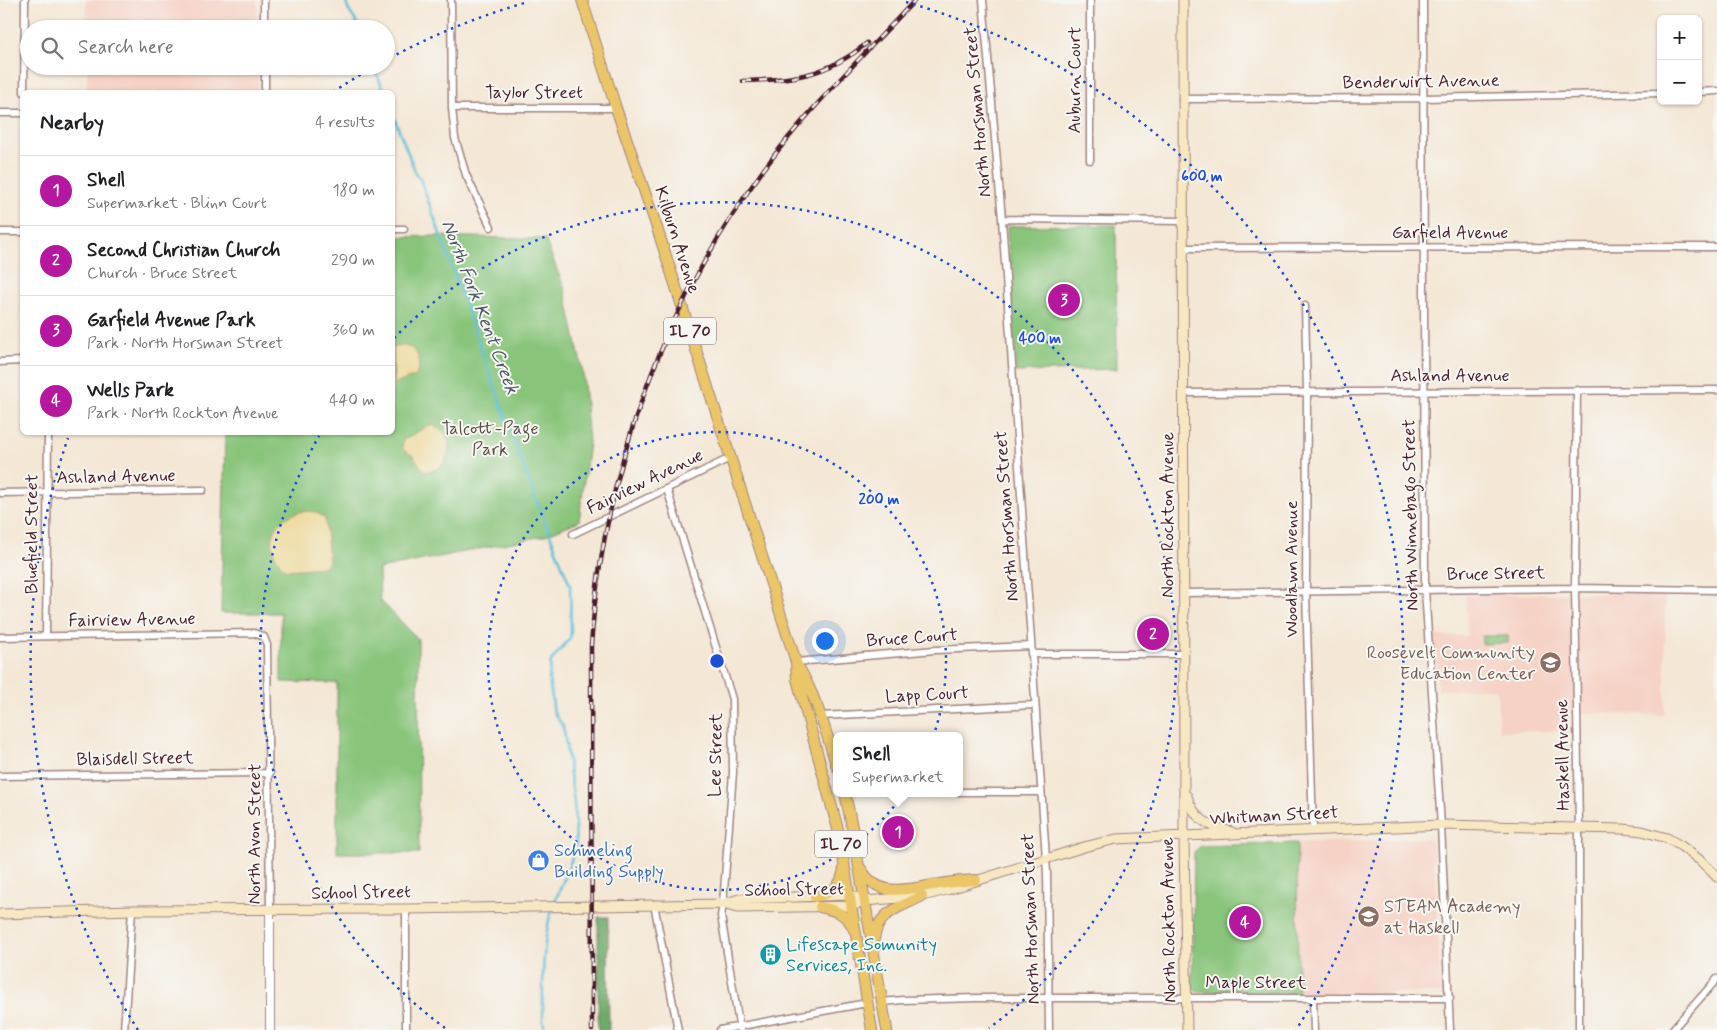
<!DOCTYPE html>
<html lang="en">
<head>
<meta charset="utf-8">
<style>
  body { margin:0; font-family:Mynerve,sans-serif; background:#f6f6f6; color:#202124 }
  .controls { position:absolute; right:15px; top:15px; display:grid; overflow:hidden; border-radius:8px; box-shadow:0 1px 4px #0004 }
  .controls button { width:45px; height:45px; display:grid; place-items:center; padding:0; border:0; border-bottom:1px solid #e0e0e0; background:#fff; color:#202124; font:25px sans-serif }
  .you { position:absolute; left:824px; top:640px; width:18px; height:18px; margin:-12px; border:4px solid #fff; border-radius:50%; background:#1a73e8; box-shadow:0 0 0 8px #1a73e833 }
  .badge { display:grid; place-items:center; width:32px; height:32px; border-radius:50%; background:#b5179e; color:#fff; font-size:16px; font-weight:700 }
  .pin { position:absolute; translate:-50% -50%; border:2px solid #fff; box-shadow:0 1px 5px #0006 }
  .popup { position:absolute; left:833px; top:732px; width:130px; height:65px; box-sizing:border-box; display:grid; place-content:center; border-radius:8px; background:#fff; filter:drop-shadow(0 1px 4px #0005); font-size:16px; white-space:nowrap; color:#757577 }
  .popup b { font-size:19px; color:#202124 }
  .popup::after { content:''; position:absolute; left:50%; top:100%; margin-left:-10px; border:10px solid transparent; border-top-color:#fff }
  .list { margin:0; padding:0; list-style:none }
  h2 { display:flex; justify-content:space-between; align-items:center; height:65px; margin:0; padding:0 20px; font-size:21px }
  h2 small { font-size:16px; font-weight:400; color:#757577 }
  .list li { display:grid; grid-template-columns:32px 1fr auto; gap:15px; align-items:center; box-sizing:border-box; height:70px; padding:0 20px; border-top:1px solid #e0e0e0 }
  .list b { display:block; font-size:19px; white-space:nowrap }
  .list p { margin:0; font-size:16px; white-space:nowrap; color:#757577 }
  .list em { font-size:16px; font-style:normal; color:#757577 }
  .icon { flex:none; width:28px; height:28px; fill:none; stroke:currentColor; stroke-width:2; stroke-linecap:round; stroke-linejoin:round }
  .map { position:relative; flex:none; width:1717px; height:1030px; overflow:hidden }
  .search { position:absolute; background:#fff; box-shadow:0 1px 4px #0004; left:20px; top:20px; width:375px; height:55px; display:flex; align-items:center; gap:12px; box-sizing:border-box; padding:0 18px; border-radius:28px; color:#757577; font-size:19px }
  .panel { position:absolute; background:#fff; box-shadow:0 1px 4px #0004; left:20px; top:90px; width:375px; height:345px; border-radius:8px }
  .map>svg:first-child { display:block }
  .built { fill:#f6d1c5 }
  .green { fill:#88c47a; stroke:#697252 }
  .forest { fill:#6eaa6a; stroke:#5c644a }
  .sand { fill:#eeda9e; stroke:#9c7c64 }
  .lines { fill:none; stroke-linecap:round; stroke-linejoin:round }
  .stream { stroke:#5abed9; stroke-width:2.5 }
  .minor-casing { stroke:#9f8380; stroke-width:9 }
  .tertiary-casing { stroke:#9f8380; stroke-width:10 }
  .secondary-casing { stroke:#9f8380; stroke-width:11 }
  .primary-casing { stroke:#9f8380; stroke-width:12 }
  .minor { stroke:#fff; stroke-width:6 }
  .tertiary { stroke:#fff; stroke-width:8 }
  .secondary { stroke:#f7e8c3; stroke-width:9 }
  .primary { stroke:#ebc669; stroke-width:10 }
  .rail-casing { stroke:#4a1f2b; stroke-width:4.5 }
  .rail { stroke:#f6f6f2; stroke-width:2.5; stroke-dasharray:8; stroke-linecap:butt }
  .ring { fill:none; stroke:#1d4ed8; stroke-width:2.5; stroke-dasharray:2.5 5 }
  .labels { text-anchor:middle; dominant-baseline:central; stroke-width:4; stroke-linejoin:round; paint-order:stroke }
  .shield { fill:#f6f6f2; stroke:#7e6067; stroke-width:1 }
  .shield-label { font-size:16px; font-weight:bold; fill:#4a1f2b }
  .street-label { font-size:18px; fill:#4a1f2b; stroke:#f6f6f2 }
  .park-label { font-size:18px; fill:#5d5143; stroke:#f6f6f2 }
  .education-label { font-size:18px; fill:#785e54; stroke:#f6f6f2; text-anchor:end }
  .shop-label { font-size:18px; fill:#366cbe; stroke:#f6f6f2; text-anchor:start }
  .culture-label { font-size:18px; fill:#0d838f; stroke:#f6f6f2; text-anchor:start }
  .water-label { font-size:19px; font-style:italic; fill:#505768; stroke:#f6f6f2 }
  .centre { fill:#1d4ed8; stroke:#f6f6f2; stroke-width:2.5 }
  .ring-label { font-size:15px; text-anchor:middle; font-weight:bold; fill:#1d4ed8; stroke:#f6f6f2; stroke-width:4; stroke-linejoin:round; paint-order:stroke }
</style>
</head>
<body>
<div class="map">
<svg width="1717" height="1030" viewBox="0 0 1717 1030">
  <rect width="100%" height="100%" fill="#f6f6f2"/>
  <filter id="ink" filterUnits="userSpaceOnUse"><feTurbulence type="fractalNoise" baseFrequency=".02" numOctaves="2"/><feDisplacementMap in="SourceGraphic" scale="10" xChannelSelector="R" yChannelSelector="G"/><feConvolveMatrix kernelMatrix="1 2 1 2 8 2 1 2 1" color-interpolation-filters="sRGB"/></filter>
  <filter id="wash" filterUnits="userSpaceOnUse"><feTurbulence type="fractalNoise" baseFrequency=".0096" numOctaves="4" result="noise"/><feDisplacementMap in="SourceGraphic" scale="20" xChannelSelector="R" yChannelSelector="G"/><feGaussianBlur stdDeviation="1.12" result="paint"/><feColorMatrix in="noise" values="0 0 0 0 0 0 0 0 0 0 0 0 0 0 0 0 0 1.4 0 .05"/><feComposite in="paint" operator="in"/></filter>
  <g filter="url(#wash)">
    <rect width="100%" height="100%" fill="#f4e7d5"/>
    <!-- built -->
    <path class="built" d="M 86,0 L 255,0 L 258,4 L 258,29 L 86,29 Z
      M 87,66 L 258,66 L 258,92 L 87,92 Z
      M 1665,593 L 1665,715 L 1569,713 L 1570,731 L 1499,731 L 1497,689 L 1438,690 L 1435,636 L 1467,636 L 1466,595 Z
      M 1427,838 L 1433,844 L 1441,993 L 1298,993 L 1297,843 Z"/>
    <!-- green -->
    <path class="green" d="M 1116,225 L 1117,369 L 1016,372 L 1007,228 L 1012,226 Z
      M 437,236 L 545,239 L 565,290 L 583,373 L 589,442 L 579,521 L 543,536 L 379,569 L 380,600 L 418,639 L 419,853 L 337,853 L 337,683 L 281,682 L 281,613 L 221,613 L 225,433 L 392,432 L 393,237 Z
      M 1482,636 L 1508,636 L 1508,643 L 1482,644 Z
      M 1297,843 L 1298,993 L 1197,992 L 1192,986 L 1194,852 L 1201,846 Z"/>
    <!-- forest -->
    <path class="forest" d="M 598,917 L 608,917 L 609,1030 L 598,1030 Z"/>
    <!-- sand -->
    <path class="sand" d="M 400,345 C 419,347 422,360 416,376 L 394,384 L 393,348 Z
      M 429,425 C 462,430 450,475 424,471 L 413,456 L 402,449 L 403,439 L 408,438 Z
      M 307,511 L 315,512 L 325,518 L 329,561 L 324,567 L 286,570 C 260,546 273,514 307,511 Z"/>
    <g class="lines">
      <!-- stream -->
      <path class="stream" d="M 345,0 L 349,11 L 361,29
        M 374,66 L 384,92
        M 392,112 L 417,176 L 420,178 L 526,474 L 570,585 L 571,631 L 570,638 L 551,661 L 549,679 L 554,713 L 563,726 L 565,738 L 574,803 L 576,844 L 569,867 L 554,904
        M 545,1030 L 543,1021 C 543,983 541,946 552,909"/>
    </g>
  </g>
  <g filter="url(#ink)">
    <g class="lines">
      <defs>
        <path id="minor" d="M 264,0 L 264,29
          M 451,0 L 452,108 L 455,138 L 466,175 L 491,227
          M 983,0 L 1002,219 L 1047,873 L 1049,1030
          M 1090,0 L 1090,160
          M 1423,0 L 1425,590 L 1441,825 L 1450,1030
          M 265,66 L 265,92
          M 24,92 L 25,0
          M 1698,92 L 1717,91
          M 1182,99 L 1424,98 L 1661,93
          M 452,108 L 616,108
          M 0,113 L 22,113
          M 1002,219 L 1182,221
          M 392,229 L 404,229
          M 0,232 L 22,232
          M 1183,248 L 1717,247
          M 1305,306 L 1307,392 L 1306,592 L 1313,831
          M 0,362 L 22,361
          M 1577,390 L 1575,588 L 1579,827 L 1579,1030
          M 1184,393 L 1717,390
          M 667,489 L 732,699 L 733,773 L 723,904 L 721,916 L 740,1030
          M 0,493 L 203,490
          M 573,534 L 730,458
          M 1185,593 L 1575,588 L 1717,590
          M 46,636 L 48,432
          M 0,637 L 254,633 L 264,637 L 267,645 L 270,909
          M 1031,654 L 1184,654
          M 796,662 L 935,650 L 1031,646
          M 821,716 L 1034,705
          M 0,776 L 270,773
          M 959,792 L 1041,792
          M 654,904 L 678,1030
          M 406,909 L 406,1030
          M 1313,998 L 1314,1030
          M 882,1002 L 903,1000 L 977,998 L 1450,998
          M 124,1030 L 132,910
          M 720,1030 L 867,1003
          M 1672,1030 L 1717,979"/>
        <path id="tertiary" d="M 270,1030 L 270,909"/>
        <path id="secondary" d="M 1183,0 L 1184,837 L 1187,1030
          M 1187,796 C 1194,820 1209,826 1232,832
          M 723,904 L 737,908 L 852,906 L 857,904
          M 0,914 L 132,910 L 406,909 L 723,904 L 739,899 L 851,895 L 865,901 L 922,896 L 947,890 L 1084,847 L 1116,839 L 1441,825 L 1623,829 L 1642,831 L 1667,838 L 1681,846 L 1701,861 L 1717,877"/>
        <path id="primary" d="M 582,0 L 616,108 L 657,228 L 796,662 L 797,679 L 839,833 L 872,1030
          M 796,663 C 816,695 826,732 837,767
          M 845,793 L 853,832 L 887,1030
          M 861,869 C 878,899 906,889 934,885 C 948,882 962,881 976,880
          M 815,897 C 832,893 842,887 844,868
          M 820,907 C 835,910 848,914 854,930
          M 874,939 C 878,911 900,908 922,896"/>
      </defs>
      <!-- minor casing -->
      <use href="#minor" class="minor-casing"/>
      <!-- tertiary casing -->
      <use href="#tertiary" class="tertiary-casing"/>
      <!-- secondary casing -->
      <use href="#secondary" class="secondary-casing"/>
      <!-- primary casing -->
      <use href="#primary" class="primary-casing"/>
      <!-- minor -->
      <use href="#minor" class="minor"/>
      <!-- tertiary -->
      <use href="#tertiary" class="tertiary"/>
      <!-- secondary -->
      <use href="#secondary" class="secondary"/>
      <!-- primary -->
      <use href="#primary" class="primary"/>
      <defs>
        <path id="rail" d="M 743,81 C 792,80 827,76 867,43
          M 592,1030 L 591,645 C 603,473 662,308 764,169 C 809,108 864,55 915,0"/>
      </defs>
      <!-- rail casing -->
      <use href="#rail" class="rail-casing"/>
      <!-- rail -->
      <use href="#rail" class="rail"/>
    </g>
  </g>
  <!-- distance rings -->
  <g class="ring">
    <circle cx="717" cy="661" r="229"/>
    <path d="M445 1028A457 457 0 0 1 319 436M394 338A457 457 0 1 1 989 1028"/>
    <path d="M138 1030A686 686 0 0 1 68 438M333 92A686 686 0 0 1 374 67M390 58A686 686 0 0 1 528 2M906 2A686 686 0 0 1 1296 1030"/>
  </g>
  <!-- icons -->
  <defs>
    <symbol id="school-disc" viewBox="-11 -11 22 22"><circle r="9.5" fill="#8d6e63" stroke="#f6f6f2"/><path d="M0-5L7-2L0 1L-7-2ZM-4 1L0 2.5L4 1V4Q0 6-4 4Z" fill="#fff"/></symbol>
    <symbol id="shop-disc" viewBox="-11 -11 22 22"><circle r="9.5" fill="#3f7fe0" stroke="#f6f6f2"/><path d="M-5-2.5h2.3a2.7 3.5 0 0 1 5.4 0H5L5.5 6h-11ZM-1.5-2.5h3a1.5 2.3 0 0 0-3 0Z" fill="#fff"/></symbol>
    <symbol id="building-disc" viewBox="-11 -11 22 22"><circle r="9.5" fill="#0f9aa8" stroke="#f6f6f2"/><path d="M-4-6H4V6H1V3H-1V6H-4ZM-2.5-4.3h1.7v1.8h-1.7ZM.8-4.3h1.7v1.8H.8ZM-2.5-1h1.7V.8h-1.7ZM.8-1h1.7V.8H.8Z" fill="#fff"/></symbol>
  </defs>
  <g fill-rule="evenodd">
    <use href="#school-disc" x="1538" y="650" width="25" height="25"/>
    <use href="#shop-disc" x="526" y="848" width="25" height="25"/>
    <use href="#school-disc" x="1356" y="904" width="25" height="25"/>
    <use href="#building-disc" x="758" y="942" width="25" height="25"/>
  </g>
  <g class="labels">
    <!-- shield labels -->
    <g class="shield">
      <rect x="664" y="317.5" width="52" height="27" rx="4"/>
      <rect x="815" y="830.5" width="52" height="27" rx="4"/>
    </g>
    <g class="shield-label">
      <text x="690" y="331">IL 70</text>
      <text x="841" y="844">IL 70</text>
    </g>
    <!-- street labels -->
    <g class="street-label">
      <text transform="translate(1075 80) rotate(-90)">Auburn Court</text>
      <text transform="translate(1421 82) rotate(-1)">Benderwirt Avenue</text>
      <text x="534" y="93">Taylor Street</text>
      <text transform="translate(978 112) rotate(-95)">North Horsman Street</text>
      <text x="1450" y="233">Garfield Avenue</text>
      <text transform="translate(677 240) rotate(72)">Kilburn Avenue</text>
      <text x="1450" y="376">Ashland Avenue</text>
      <text transform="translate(116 477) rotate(-1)">Ashland Avenue</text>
      <text transform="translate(645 482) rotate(-26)">Fairview Avenue</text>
      <text transform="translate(1168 515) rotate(-90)">North Rockton Avenue</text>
      <text transform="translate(1411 515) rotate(-91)">North Winnebago Street</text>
      <text transform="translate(1007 516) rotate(-94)">North Horsman Street</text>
      <text transform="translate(32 534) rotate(-90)">Bluefield Street</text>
      <text transform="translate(1292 569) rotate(-90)">Woodlawn Avenue</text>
      <text transform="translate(1496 574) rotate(-1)">Bruce Street</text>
      <text transform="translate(132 620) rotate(-1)">Fairview Avenue</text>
      <text transform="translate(912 638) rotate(-4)">Bruce Court</text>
      <text transform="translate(927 695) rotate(-3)">Lapp Court</text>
      <text transform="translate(716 755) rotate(-89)">Lee Street</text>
      <text transform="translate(1563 755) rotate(-91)">Haskell Avenue</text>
      <text transform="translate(135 759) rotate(-1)">Blaisdell Street</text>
      <text transform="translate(1274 816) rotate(-3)">Whitman Street</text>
      <text transform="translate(255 834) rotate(-90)">North Avon Street</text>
      <text transform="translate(794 890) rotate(-1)">School Street</text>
      <text transform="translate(361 893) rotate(-1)">School Street</text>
      <text transform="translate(1031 919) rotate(-92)">North Horsman Street</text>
      <text transform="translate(1169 920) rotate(-91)">North Rockton Avenue</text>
      <text x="1256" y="983">Maple Street</text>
    </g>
    <!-- park labels -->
    <g class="park-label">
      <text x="490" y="429">Talcott-Page<tspan x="490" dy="21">Park</tspan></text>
    </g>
    <!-- education labels -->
    <g class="education-label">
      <text x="1535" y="653">Roosevelt Community<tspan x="1535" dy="21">Education Center</tspan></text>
      <text x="1384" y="907" text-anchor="start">STEAM Academy<tspan x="1384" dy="21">at Haskell</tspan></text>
    </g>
    <!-- shop labels -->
    <g class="shop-label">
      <text x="554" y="851">Schmeling<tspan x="554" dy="21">Building Supply</tspan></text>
    </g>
    <!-- culture labels -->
    <g class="culture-label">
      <text x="786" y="945">Lifescape Somunity<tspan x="786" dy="21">Services, Inc.</tspan></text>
    </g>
    <!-- water labels -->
    <g class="water-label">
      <text transform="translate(480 307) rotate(69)">North Fork Kent Creek</text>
    </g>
  </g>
  <circle cx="717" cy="661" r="8" class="centre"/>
  <g class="ring-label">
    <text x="1202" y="181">600 m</text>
    <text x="1040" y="343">400 m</text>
    <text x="879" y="504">200 m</text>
  </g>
</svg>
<div class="controls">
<button>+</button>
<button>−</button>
</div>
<div class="you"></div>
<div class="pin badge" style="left:898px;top:832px">1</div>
<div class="popup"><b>Shell</b>Supermarket</div>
<div class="pin badge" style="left:1153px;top:634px">2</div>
<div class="pin badge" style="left:1064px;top:300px">3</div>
<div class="pin badge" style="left:1245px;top:922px">4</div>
<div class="search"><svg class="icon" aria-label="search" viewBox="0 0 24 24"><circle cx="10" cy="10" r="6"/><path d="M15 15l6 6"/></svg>Search here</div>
<section class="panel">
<h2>Nearby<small>4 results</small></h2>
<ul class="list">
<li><span class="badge">1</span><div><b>Shell</b><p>Supermarket · Blinn Court</p></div><em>180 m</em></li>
<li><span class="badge">2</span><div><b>Second Christian Church</b><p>Church · Bruce Street</p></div><em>290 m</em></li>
<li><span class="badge">3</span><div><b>Garfield Avenue Park</b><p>Park · North Horsman Street</p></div><em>360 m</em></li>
<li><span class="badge">4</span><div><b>Wells Park</b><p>Park · North Rockton Avenue</p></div><em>440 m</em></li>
</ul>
</section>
</div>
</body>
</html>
